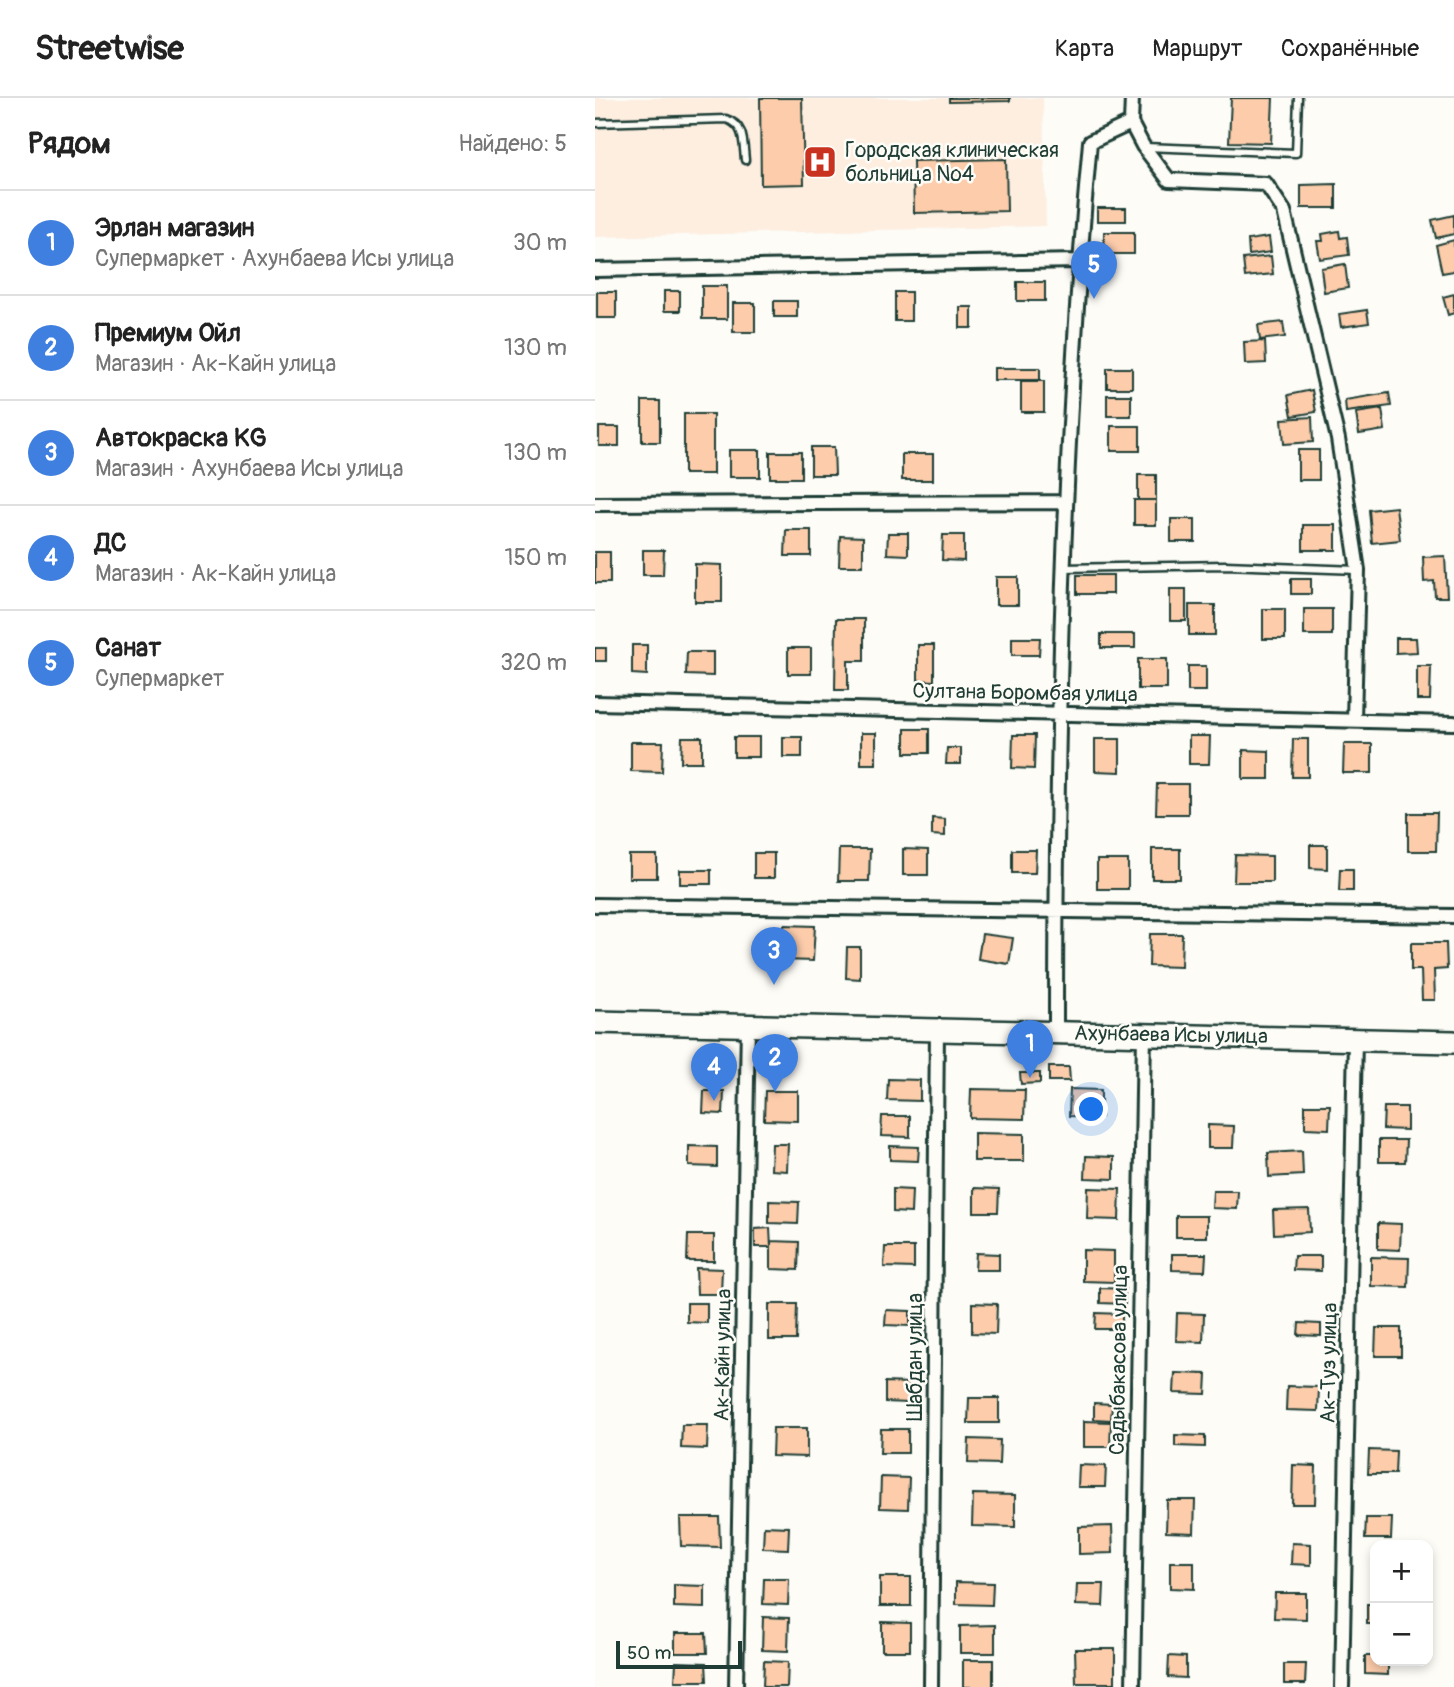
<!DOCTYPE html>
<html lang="ru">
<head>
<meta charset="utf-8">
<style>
  body { margin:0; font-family:Pangolin,sans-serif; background:#f2f2f2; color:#222 }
  .controls { position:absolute; right:21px; bottom:21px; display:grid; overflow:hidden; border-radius:14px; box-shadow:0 4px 10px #0003 }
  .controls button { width:63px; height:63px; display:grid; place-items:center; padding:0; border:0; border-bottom:2px solid #e0e0e0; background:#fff; color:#222; font:35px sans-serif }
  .scale { position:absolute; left:21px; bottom:18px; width:126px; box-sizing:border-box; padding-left:7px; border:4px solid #1f3d34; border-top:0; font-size:19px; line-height:24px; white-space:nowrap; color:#1f3d34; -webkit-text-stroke:5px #fdfcf7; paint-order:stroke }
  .you { position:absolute; left:497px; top:1012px; width:24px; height:24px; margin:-18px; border:5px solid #fff; border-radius:50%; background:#1a73e8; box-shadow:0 0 0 10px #1a73e833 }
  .badge { display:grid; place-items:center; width:46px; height:46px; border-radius:50%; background:#2563eb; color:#fff; font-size:23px; font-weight:700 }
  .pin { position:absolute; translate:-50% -58px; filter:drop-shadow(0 2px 4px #0008) }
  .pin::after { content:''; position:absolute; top:37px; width:24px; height:21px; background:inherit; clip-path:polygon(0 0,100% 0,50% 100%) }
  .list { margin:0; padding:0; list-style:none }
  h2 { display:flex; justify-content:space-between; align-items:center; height:91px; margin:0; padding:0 28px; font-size:30px }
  h2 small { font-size:23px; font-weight:400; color:#767676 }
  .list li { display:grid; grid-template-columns:46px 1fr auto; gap:21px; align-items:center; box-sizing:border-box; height:105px; padding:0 28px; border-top:2px solid #e0e0e0 }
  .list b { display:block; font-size:26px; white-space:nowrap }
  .list p { margin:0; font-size:23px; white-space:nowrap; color:#767676 }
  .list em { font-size:23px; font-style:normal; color:#767676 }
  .map { position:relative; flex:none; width:859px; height:1589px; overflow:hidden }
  header { display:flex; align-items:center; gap:42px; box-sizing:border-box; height:98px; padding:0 35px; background:#fff; border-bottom:2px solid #e0e0e0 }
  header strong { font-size:33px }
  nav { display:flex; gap:38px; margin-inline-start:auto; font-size:24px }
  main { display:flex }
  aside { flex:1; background:#fff }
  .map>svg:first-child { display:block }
  .built { fill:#fdeee0 }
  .building { fill:#fcccab; stroke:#1f3d34; stroke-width:2 }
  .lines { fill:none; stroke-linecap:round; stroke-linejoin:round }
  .service-casing { stroke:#1f3d34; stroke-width:11 }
  .minor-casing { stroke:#1f3d34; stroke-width:18 }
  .primary-casing { stroke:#1f3d34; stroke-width:26 }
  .service { stroke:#fdfcf7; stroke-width:6 }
  .minor { stroke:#fdfcf7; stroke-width:12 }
  .primary { stroke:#fdfcf7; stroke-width:21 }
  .labels { text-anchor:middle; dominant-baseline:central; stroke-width:5; stroke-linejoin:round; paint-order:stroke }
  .poi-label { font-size:21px; fill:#1f3d34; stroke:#fdfcf7; text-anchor:start }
  .street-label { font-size:21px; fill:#1f3d34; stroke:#fdfcf7 }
</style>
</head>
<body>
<header>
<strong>Streetwise</strong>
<nav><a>Карта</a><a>Маршрут</a><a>Сохранённые</a></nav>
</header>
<main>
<aside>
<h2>Рядом<small>Найдено: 5</small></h2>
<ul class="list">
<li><span class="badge" style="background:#3f7fe0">1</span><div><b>Эрлан магазин</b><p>Супермаркет · Ахунбаева Исы улица</p></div><em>30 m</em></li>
<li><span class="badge" style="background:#3f7fe0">2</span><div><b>Премиум Ойл</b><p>Магазин · Ак-Кайн улица</p></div><em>130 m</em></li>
<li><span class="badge" style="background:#3f7fe0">3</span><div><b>Автокраска KG</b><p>Магазин · Ахунбаева Исы улица</p></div><em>130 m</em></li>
<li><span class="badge" style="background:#3f7fe0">4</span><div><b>ДС</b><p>Магазин · Ак-Кайн улица</p></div><em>150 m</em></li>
<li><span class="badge" style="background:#3f7fe0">5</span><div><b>Санат</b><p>Супермаркет</p></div><em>320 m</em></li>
</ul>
</aside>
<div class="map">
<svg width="859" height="1589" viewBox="0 0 859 1589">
  <rect width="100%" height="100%" fill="#fdfcf7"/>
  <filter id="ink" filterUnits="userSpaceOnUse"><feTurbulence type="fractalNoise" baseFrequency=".0143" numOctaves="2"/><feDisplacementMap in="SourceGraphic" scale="14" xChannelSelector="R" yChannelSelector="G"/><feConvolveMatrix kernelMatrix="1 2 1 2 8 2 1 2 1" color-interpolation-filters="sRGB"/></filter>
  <g filter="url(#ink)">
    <!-- built -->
    <path class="built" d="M 0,0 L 448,0 L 451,128 L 0,139 Z"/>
    <!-- building -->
    <path class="building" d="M 165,0 L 207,0 L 209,86 L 166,87 Z
      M 354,0 L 415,0 L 415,3 L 354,4 Z
      M 636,0 L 678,0 L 676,45 L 634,44 Z
      M 411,61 L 412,113 L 319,115 L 318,63 Z
      M 741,86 L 741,110 L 706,110 L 706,87 Z
      M 502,110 L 531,110 L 531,123 L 502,123 Z
      M 859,117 L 859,136 L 841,140 L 837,122 Z
      M 744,133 L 745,140 L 752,139 L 754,157 L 725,161 L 722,143 L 728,143 L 727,136 Z
      M 509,134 L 539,134 L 539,156 L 509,156 Z
      M 674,139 L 676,154 L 654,157 L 653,142 Z
      M 859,142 L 859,173 L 847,175 L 841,147 Z
      M 676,158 L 678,176 L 650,179 L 648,161 Z
      M 750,166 L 753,190 L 729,194 L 726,170 Z
      M 422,184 L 450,184 L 450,203 L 422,203 Z
      M 107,188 L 132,188 L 132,221 L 107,221 Z
      M 69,193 L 85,193 L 85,213 L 69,213 Z
      M 2,194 L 21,194 L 21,220 L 2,220 Z
      M 300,194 L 316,194 L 316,223 L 300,223 Z
      M 859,196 L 859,215 L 853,217 L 848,199 Z
      M 179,203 L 202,203 L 202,219 L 179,219 Z
      M 138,205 L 160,205 L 160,234 L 138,234 Z
      M 365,209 L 377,209 L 377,230 L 365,230 Z
      M 772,212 L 774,225 L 746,229 L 744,216 Z
      M 688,224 L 690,239 L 665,242 L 663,227 Z
      M 670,243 L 671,265 L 650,266 L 649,244 Z
      M 399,270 L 445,270 L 445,282 L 399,282 Z
      M 512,270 L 537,270 L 537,290 L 512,290 Z
      M 426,283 L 449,283 L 449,314 L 426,314 Z
      M 717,292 L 721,314 L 697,318 L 693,297 Z
      M 794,295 L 796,308 L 751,314 L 750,302 Z
      M 512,297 L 536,297 L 536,318 L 512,318 Z
      M 47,303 L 65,303 L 65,344 L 47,344 Z
      M 787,311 L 790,332 L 764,336 L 761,315 Z
      M 89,316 L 118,316 L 118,376 L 89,376 Z
      M 717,319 L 718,344 L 689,346 L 687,321 Z
      M 516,328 L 545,328 L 545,353 L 516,353 Z
      M 4,329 L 24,329 L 24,348 L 4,348 Z
      M 216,349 L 239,349 L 240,377 L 216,377 Z
      M 134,352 L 165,352 L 165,379 L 134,379 Z
      M 703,352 L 724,352 L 724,382 L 703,382 Z
      M 175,354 L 206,354 L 206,380 L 175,380 Z
      M 307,356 L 338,356 L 338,382 L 307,382 Z
      M 543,377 L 561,377 L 561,402 L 543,402 Z
      M 539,402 L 561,402 L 561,427 L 539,427 Z
      M 801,409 L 805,442 L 777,445 L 774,412 Z
      M 576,421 L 600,421 L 600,444 L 576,444 Z
      M 708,427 L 741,427 L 741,452 L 708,452 Z
      M 191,432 L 216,432 L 216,458 L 190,458 Z
      M 293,435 L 313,435 L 313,457 L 292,456 Z
      M 348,437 L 369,437 L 369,463 L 347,462 Z
      M 245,438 L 268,439 L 268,468 L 244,468 Z
      M 48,452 L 69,452 L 68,477 L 48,477 Z
      M 0,454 L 15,454 L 15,485 L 0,485 Z
      M 850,458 L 852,499 L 840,499 L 839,483 L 829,484 L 828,459 Z
      M 100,466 L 127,467 L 127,504 L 100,504 Z
      M 482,477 L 518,477 L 518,496 L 482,496 Z
      M 401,479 L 423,479 L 423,507 L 401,507 Z
      M 696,481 L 716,481 L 716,496 L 696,496 Z
      M 575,491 L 591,491 L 591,523 L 575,523 Z
      M 594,507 L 620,507 L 620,537 L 594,537 Z
      M 668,511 L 690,511 L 690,541 L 668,541 Z
      M 709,511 L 737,511 L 737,537 L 709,537 Z
      M 241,521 L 269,521 L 269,563 L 253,563 L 253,592 L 240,592 Z
      M 506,536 L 540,536 L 540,550 L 506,550 Z
      M 417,540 L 445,540 L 444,557 L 417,557 Z
      M 801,540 L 821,540 L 822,554 L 801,555 Z
      M 37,547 L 52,547 L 52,577 L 37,576 Z
      M 323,547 L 339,547 L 339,583 L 323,582 Z
      M 0,550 L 11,550 L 11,563 L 0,563 Z
      M 193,550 L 216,550 L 216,576 L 193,576 Z
      M 92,554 L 118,554 L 118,578 L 91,577 Z
      M 543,561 L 572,561 L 572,591 L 543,591 Z
      M 593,568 L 611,568 L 611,593 L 593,593 Z
      M 822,568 L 836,568 L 835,602 L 822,602 Z
      M 310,631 L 334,631 L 334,655 L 310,655 Z
      M 266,635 L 281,635 L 281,666 L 266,666 Z
      M 418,637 L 440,637 L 439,671 L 417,670 Z
      M 594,638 L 615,638 L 614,666 L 594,666 Z
      M 87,639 L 107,639 L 107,664 L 86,664 Z
      M 139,639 L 164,639 L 164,659 L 139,659 Z
      M 188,639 L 207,639 L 207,659 L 188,659 Z
      M 500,641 L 525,641 L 525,674 L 500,673 Z
      M 698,641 L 713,641 L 713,679 L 697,679 Z
      M 36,644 L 68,644 L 67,674 L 36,673 Z
      M 749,646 L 777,646 L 777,675 L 748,675 Z
      M 352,650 L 366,650 L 366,666 L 351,666 Z
      M 648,652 L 674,653 L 674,681 L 648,681 Z
      M 562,686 L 593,686 L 593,716 L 561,716 Z
      M 813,715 L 842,715 L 841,753 L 813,753 Z
      M 337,720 L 350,721 L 350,738 L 337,737 Z
      M 715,747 L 732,747 L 732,771 L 715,770 Z
      M 244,751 L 275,751 L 274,783 L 243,783 Z
      M 308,751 L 333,752 L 333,777 L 308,777 Z
      M 557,751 L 585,751 L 585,781 L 557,781 Z
      M 417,752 L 441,752 L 440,775 L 417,775 Z
      M 159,755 L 179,755 L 179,780 L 159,780 Z
      M 34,757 L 62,757 L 62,780 L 34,780 Z
      M 640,757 L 677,758 L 677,784 L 639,784 Z
      M 502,762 L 533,762 L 533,791 L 502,791 Z
      M 745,771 L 758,771 L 758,793 L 744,793 Z
      M 85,772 L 116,772 L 116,786 L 85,786 Z
      M 189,827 L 220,828 L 218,863 L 188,862 Z
      M 387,836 L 418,840 L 414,866 L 383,861 Z
      M 555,836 L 587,836 L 586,869 L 554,868 Z
      M 816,845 L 851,845 L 852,871 L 839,872 L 840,902 L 827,902 L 826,872 L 816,872 Z
      M 252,849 L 265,849 L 265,881 L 251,880 Z
      M 454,969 L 474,969 L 475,983 L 454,983 Z
      M 425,975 L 445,975 L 445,985 L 426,986 Z
      M 293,981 L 325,982 L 325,1003 L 292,1002 Z
      M 376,991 L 430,992 L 429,1021 L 375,1020 Z
      M 475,991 L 506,992 L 506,1019 L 474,1018 Z
      M 109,993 L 129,993 L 128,1016 L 108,1015 Z
      M 170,993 L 203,993 L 203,1023 L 169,1022 Z
      M 710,1007 L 735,1007 L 734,1031 L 710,1030 Z
      M 789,1009 L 812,1009 L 812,1032 L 788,1031 Z
      M 287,1018 L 315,1018 L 315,1039 L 286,1038 Z
      M 613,1027 L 639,1028 L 638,1050 L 613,1050 Z
      M 379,1035 L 429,1036 L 429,1063 L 379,1063 Z
      M 784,1042 L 811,1042 L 810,1064 L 784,1064 Z
      M 177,1046 L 193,1046 L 192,1073 L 176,1072 Z
      M 94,1048 L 122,1049 L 122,1069 L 94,1068 Z
      M 295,1048 L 324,1049 L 323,1063 L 295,1062 Z
      M 707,1053 L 708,1077 L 674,1079 L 673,1055 Z
      M 491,1058 L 519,1059 L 519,1081 L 490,1080 Z
      M 379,1090 L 404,1091 L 403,1114 L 379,1114 Z
      M 493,1090 L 525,1091 L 524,1122 L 492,1121 Z
      M 298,1091 L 317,1092 L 316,1115 L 298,1114 Z
      M 618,1093 L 643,1093 L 642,1111 L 617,1110 Z
      M 174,1103 L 204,1104 L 203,1126 L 174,1125 Z
      M 714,1111 L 715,1134 L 679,1136 L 678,1112 Z
      M 581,1118 L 612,1118 L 612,1139 L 581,1139 Z
      M 783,1125 L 806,1126 L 805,1152 L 783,1151 Z
      M 175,1130 L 176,1149 L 160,1149 L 160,1131 Z
      M 93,1137 L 119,1137 L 119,1163 L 92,1163 Z
      M 176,1143 L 204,1144 L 203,1172 L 176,1171 Z
      M 290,1149 L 319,1149 L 319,1170 L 289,1169 Z
      M 488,1152 L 519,1153 L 519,1184 L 488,1183 Z
      M 381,1155 L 404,1156 L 404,1172 L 380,1172 Z
      M 577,1156 L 611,1156 L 610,1173 L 577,1172 Z
      M 699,1158 L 726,1158 L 726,1173 L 698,1172 Z
      M 776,1159 L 814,1160 L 813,1189 L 776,1188 Z
      M 101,1170 L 127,1171 L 126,1196 L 102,1196 Z
      M 505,1190 L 530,1191 L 530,1206 L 505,1205 Z
      M 92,1205 L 112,1205 L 112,1225 L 92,1224 Z
      M 377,1205 L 402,1206 L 401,1236 L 377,1235 Z
      M 174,1206 L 202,1206 L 201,1242 L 174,1242 Z
      M 291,1212 L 315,1213 L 315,1228 L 290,1227 Z
      M 501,1215 L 527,1216 L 527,1231 L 500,1231 Z
      M 582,1215 L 609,1216 L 608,1244 L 581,1243 Z
      M 704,1225 L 726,1226 L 726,1238 L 703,1237 Z
      M 781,1230 L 806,1230 L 806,1258 L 780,1258 Z
      M 580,1275 L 612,1276 L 611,1296 L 579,1295 Z
      M 290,1284 L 314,1285 L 314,1305 L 290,1304 Z
      M 692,1288 L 724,1289 L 723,1313 L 691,1312 Z
      M 374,1300 L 404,1300 L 404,1325 L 373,1325 Z
      M 499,1305 L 517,1306 L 516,1322 L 499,1321 Z
      M 489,1323 L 516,1324 L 515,1349 L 489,1349 Z
      M 87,1327 L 113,1327 L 112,1351 L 86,1350 Z
      M 178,1330 L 212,1330 L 212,1359 L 177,1358 Z
      M 286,1331 L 313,1331 L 313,1355 L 285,1355 Z
      M 580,1337 L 610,1338 L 610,1349 L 580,1348 Z
      M 374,1341 L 405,1342 L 404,1366 L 373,1365 Z
      M 774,1352 L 801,1353 L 800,1376 L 773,1376 Z
      M 484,1367 L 511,1368 L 510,1389 L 483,1389 Z
      M 698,1367 L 721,1368 L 720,1406 L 697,1406 Z
      M 286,1379 L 314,1380 L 313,1411 L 285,1410 Z
      M 378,1396 L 420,1397 L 420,1429 L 377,1428 Z
      M 572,1402 L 600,1402 L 599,1435 L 571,1434 Z
      M 85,1419 L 124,1419 L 125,1449 L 86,1448 Z
      M 771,1420 L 797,1420 L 796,1441 L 770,1441 Z
      M 169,1428 L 194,1429 L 193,1451 L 168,1450 Z
      M 517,1428 L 518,1455 L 484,1456 L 484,1429 Z
      M 697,1445 L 716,1446 L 716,1467 L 696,1466 Z
      M 575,1464 L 599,1464 L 599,1491 L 575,1490 Z
      M 285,1479 L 316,1479 L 316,1508 L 285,1508 Z
      M 169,1481 L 194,1481 L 193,1507 L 168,1506 Z
      M 361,1484 L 398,1485 L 397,1507 L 361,1506 Z
      M 482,1486 L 509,1486 L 508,1508 L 481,1507 Z
      M 79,1487 L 110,1488 L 110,1510 L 79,1509 Z
      M 680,1495 L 711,1495 L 711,1521 L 679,1520 Z
      M 772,1506 L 780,1506 L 780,1526 L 772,1526 Z
      M 168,1519 L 194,1520 L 193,1553 L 167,1552 Z
      M 287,1524 L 315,1525 L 315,1553 L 287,1553 Z
      M 400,1527 L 400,1555 L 365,1555 L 365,1528 Z
      M 80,1535 L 111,1535 L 112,1555 L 80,1555 Z
      M 480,1551 L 520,1551 L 520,1585 L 481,1585 Z
      M 574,1558 L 591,1559 L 591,1580 L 573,1579 Z
      M 770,1558 L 780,1558 L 780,1563 L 793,1563 L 793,1577 L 770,1576 Z
      M 368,1562 L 398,1562 L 398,1589 L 368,1589 Z
      M 169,1563 L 193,1564 L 192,1589 L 168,1589 Z
      M 81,1564 L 111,1565 L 112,1583 L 80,1583 Z
      M 689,1566 L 711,1566 L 710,1586 L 689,1586 Z"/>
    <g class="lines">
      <defs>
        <path id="service" d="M 0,25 L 131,21 C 150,27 148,44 150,62
          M 550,49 L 701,55 L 703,0
          M 468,470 L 630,467 L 763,472"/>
        <path id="minor" d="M 536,25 L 548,48 L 574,82 L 671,86 L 689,113 L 743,341 L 763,472 L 759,621
          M 0,172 L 484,163
          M 0,406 L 470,404
          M 0,605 L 859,625
          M 0,807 L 859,818
          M 461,934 C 461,637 468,340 495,44 L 536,25 L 537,0
          M 141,1589 L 153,926
          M 336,1589 L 342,930
          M 538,1589 L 549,935
          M 747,1589 L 760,941"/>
        <path id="primary" d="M 0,924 L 859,944"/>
      </defs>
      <!-- service casing -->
      <use href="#service" class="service-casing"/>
      <!-- minor casing -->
      <use href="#minor" class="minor-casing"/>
      <!-- primary casing -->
      <use href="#primary" class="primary-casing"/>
      <!-- service -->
      <use href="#service" class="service"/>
      <!-- minor -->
      <use href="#minor" class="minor"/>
      <!-- primary -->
      <use href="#primary" class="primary"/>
    </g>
  </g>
  <!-- icons -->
  <defs>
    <symbol id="hospital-square" viewBox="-11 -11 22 22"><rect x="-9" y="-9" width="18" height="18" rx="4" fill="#c8321e" stroke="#fdfcf7"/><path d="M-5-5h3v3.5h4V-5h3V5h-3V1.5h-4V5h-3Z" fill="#fff"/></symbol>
  </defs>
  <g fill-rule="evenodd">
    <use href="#hospital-square" x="206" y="45" width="38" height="38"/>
  </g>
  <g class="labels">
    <!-- poi labels -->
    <g class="poi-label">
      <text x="250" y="52">Городская клиническая<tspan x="250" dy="24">больница №4</tspan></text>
    </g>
    <!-- street labels -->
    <g class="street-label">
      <text transform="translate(430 595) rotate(1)">Султана Боромбая улица</text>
      <text transform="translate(576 937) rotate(1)">Ахунбаева Исы улица</text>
      <text transform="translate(128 1257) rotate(-89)">Ак-Кайн улица</text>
      <text transform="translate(320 1259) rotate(-90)">Шабдан улица</text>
      <text transform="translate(524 1262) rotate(-89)">Садыбакасова улица</text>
      <text transform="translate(734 1265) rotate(-89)">Ак-Туз улица</text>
    </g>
  </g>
</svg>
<div class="controls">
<button>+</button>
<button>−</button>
</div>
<div class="scale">50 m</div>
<div class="you"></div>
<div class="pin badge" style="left:435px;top:980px;background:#3f7fe0">1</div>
<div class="pin badge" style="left:180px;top:994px;background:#3f7fe0">2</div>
<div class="pin badge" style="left:179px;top:887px;background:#3f7fe0">3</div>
<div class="pin badge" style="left:119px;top:1003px;background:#3f7fe0">4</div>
<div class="pin badge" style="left:499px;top:201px;background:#3f7fe0">5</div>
</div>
</main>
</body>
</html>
